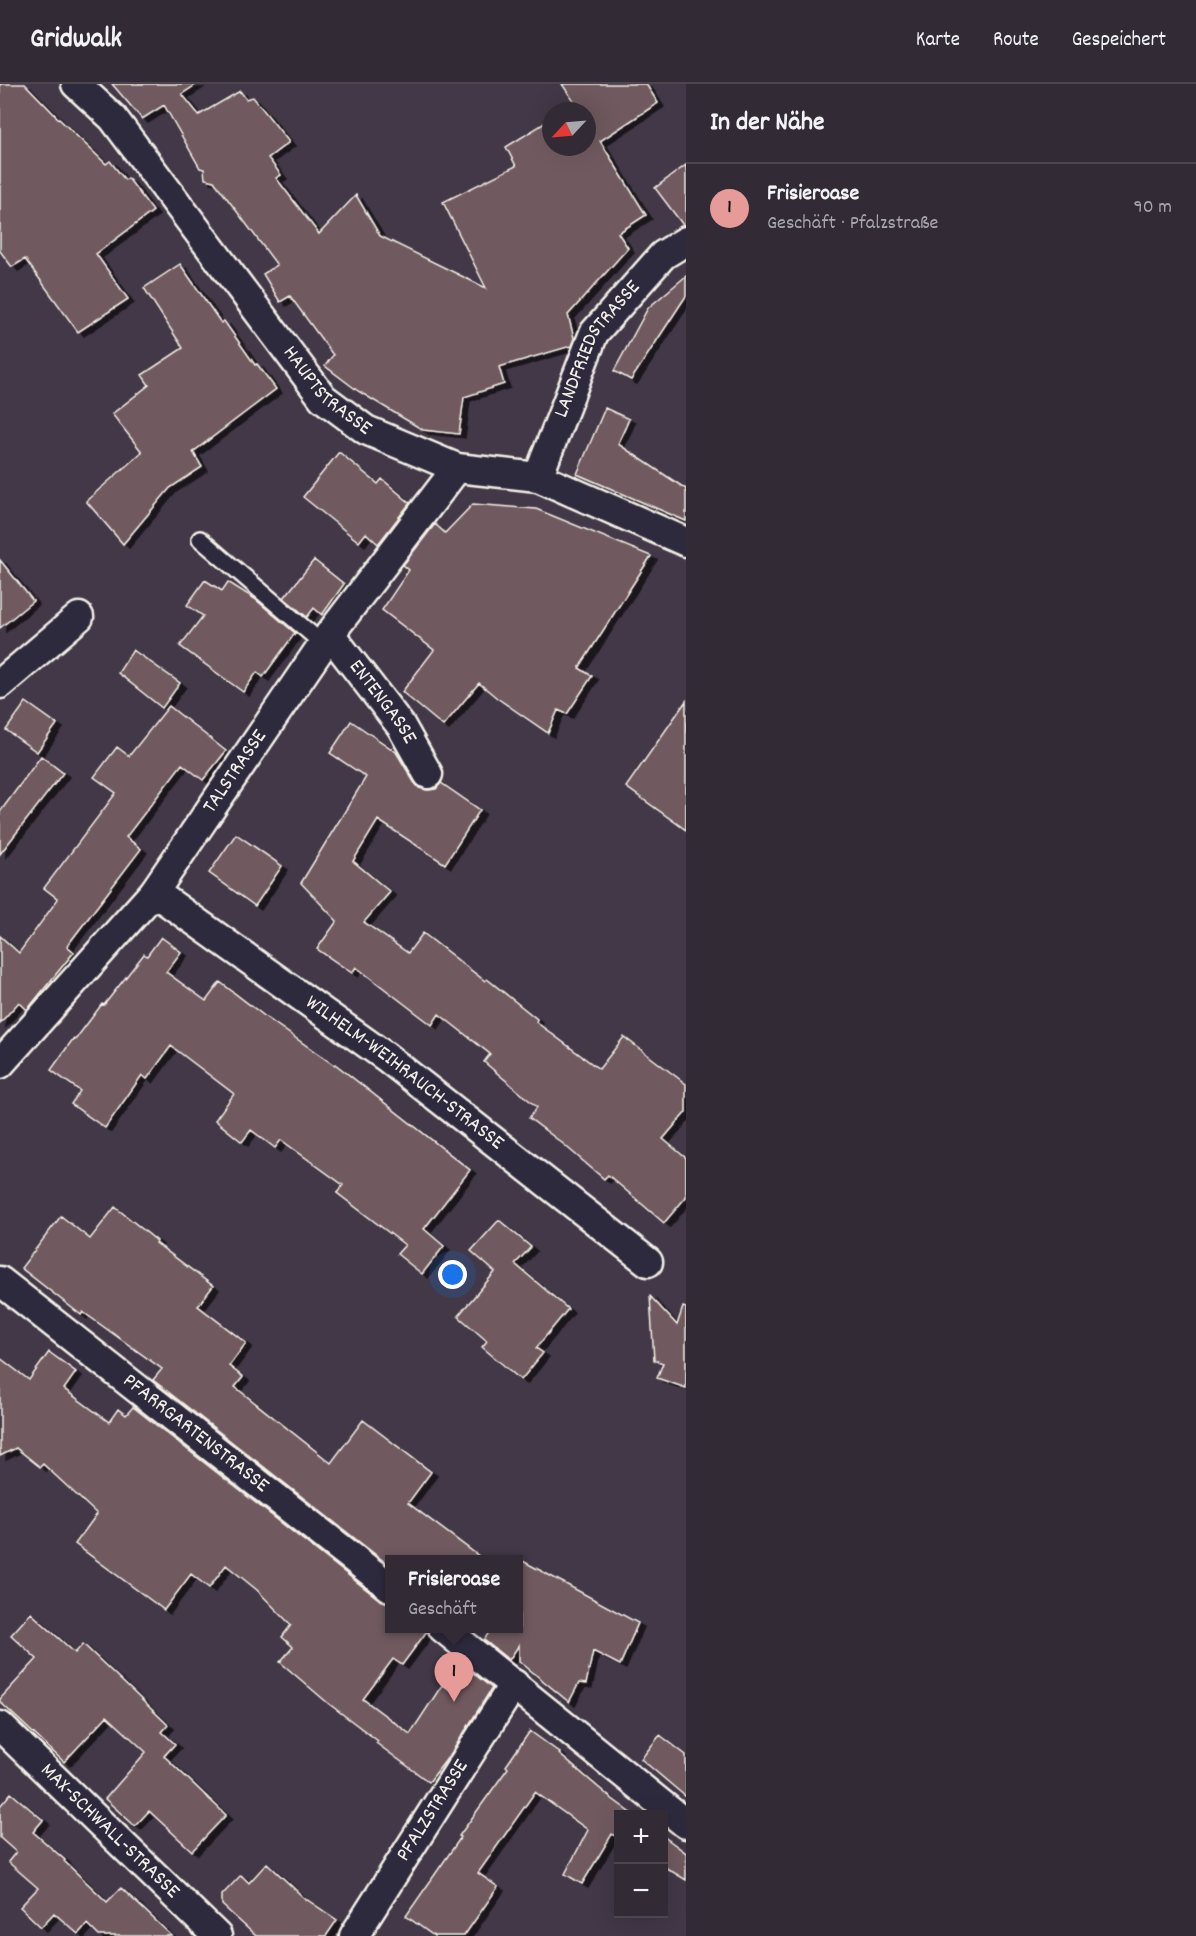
<!DOCTYPE html>
<html lang="de">
<head>
<meta charset="utf-8">
<style>
  body { margin:0; font-family:Dekko,sans-serif; background:#3d3641; color:#f1f3f6 }
  .controls { position:absolute; right:18px; bottom:18px; display:grid; overflow:hidden; border-radius:0px; box-shadow:0 6px 24px #0002 }
  .controls button { width:54px; height:54px; display:grid; place-items:center; padding:0; border:0; border-bottom:2px solid #4d4650; background:#322a35; color:#f1f3f6; font:30px sans-serif }
  .compass { position:absolute; left:542px; top:18px; width:54px; height:54px; border-radius:50%; background:#322a35; box-shadow:0 6px 24px #0002; rotate:244deg }
  .you { position:absolute; left:453px; top:1191px; width:21px; height:21px; margin:-15px; border:4px solid #fff; border-radius:50%; background:#1a73e8; box-shadow:0 0 0 9px #1a73e833 }
  .badge { display:grid; place-items:center; width:39px; height:39px; border-radius:50%; background:#e69b98; color:#111; font-size:20px; font-weight:700 }
  .pin { position:absolute; translate:-50% -50px; filter:drop-shadow(0 2px 3px #0008) }
  .pin::after { content:''; position:absolute; top:32px; width:21px; height:18px; background:inherit; clip-path:polygon(0 0,100% 0,50% 100%) }
  .popup { position:absolute; left:385px; top:1471px; width:138px; height:78px; box-sizing:border-box; display:grid; place-content:center; border-radius:0px; background:#322a35; filter:drop-shadow(0 2px 4px #0005); font-size:20px; white-space:nowrap; color:#a8a7ad }
  .popup b { font-size:22px; color:#f1f3f6 }
  .popup::after { content:''; position:absolute; left:50%; top:100%; margin-left:-12px; border:12px solid transparent; border-top-color:#322a35 }
  .list { margin:0; padding:0; list-style:none }
  h2 { display:flex; justify-content:space-between; align-items:center; height:78px; margin:0; padding:0 24px; font-size:26px }
  h2 small { font-size:20px; font-weight:400; color:#a8a7ad }
  .list li { display:grid; grid-template-columns:39px 1fr auto; gap:18px; align-items:center; box-sizing:border-box; height:90px; padding:0 24px; border-top:2px solid #4d4650 }
  .list b { display:block; font-size:22px; white-space:nowrap }
  .list p { margin:0; font-size:20px; white-space:nowrap; color:#a8a7ad }
  .list em { font-size:20px; font-style:normal; color:#a8a7ad }
  .map { position:relative; flex:none; width:686px; height:1852px; overflow:hidden }
  header { display:flex; align-items:center; gap:36px; box-sizing:border-box; height:84px; padding:0 30px; background:#322a35; border-bottom:2px solid #4d4650 }
  header strong { font-size:28px }
  nav { display:flex; gap:33px; margin-inline-start:auto; font-size:21px }
  main { display:flex }
  aside { flex:1; background:#322a35 }
  .map>svg:first-child { display:block }
  .building { fill:#705a5e; stroke:#f4f1e8; stroke-width:1.5; filter:url(#shadow) }
  .lines { fill:none; stroke-linecap:round; stroke-linejoin:round }
  .service-casing { stroke:#f4f1e8; stroke-width:20 }
  .minor-casing { stroke:#f4f1e8; stroke-width:33 }
  .service { stroke:#2f2a3d; stroke-width:15 }
  .minor { stroke:#2f2a3d; stroke-width:28 }
  .labels { text-anchor:middle; dominant-baseline:central; stroke-width:6; stroke-linejoin:round; paint-order:stroke }
  .street-label { font-size:21px; fill:#f4f1e8; stroke:#2f2a3d }
</style>
</head>
<body>
<header>
<strong>Gridwalk</strong>
<nav><a>Karte</a><a>Route</a><a>Gespeichert</a></nav>
</header>
<main>
<div class="map">
<svg width="686" height="1852" viewBox="0 0 686 1852">
  <defs>
    <filter id="shadow"><feDropShadow dx="6" dy="4" stdDeviation="0" flood-color="#0009"/></filter>
  </defs>
  <rect width="100%" height="100%" fill="#423847"/>
  <filter id="ink" filterUnits="userSpaceOnUse"><feTurbulence type="fractalNoise" baseFrequency=".0167" numOctaves="2"/><feDisplacementMap in="SourceGraphic" scale="12" xChannelSelector="R" yChannelSelector="G"/><feConvolveMatrix kernelMatrix="1 2 1 2 8 2 1 2 1" color-interpolation-filters="sRGB"/></filter>
  <g filter="url(#ink)">
    <!-- building -->
    <path class="building" d="M 0,0 L 25,0 L 57,33 L 106,80 L 110,77 L 125,96 L 128,94 L 153,127 L 96,170 L 128,215 L 78,248 L 25,175 L 12,183 L 0,167 Z
      M 112,0 L 197,0 L 182,10 L 199,31 L 240,7 L 246,15 L 253,13 L 289,58 L 268,74 L 281,91 L 276,94 L 319,150 L 356,111 L 380,152 L 486,204 L 443,118 L 516,82 L 506,63 L 551,35 L 551,63 L 587,63 L 587,27 L 563,27 L 575,19 L 562,0 L 646,0 L 658,19 L 600,57 L 646,131 L 618,149 L 628,164 L 568,231 L 574,254 L 571,262 L 499,283 L 504,300 L 464,313 L 459,350 L 423,346 L 358,307 L 325,282 L 333,271 L 290,212 L 280,218 L 263,190 L 277,181 L 214,97 L 205,95 L 204,85 L 200,84 L 164,21 L 142,35 Z
      M 686,81 L 686,141 L 683,141 L 655,104 Z
      M 180,180 L 221,239 L 224,237 L 255,281 L 257,280 L 276,305 L 193,368 L 202,383 L 170,404 L 123,460 L 86,417 L 142,368 L 112,330 L 149,301 L 142,291 L 183,264 L 144,204 Z
      M 686,192 L 686,212 L 631,296 L 614,287 L 648,224 Z
      M 605,324 L 629,335 L 618,360 L 686,405 L 686,437 L 577,390 Z
      M 339,368 L 378,400 L 382,395 L 410,419 L 378,460 L 366,449 L 359,458 L 303,413 Z
      M 473,420 L 536,425 L 651,472 L 579,584 L 592,592 L 567,630 L 558,626 L 548,649 L 497,614 L 479,599 L 443,642 L 402,608 L 434,566 L 382,526 L 409,486 L 403,481 L 435,440 L 445,449 Z
      M 0,476 L 33,517 L 0,544 Z
      M 314,476 L 344,500 L 322,531 L 314,524 L 307,533 L 284,514 Z
      M 205,496 L 222,507 L 228,498 L 255,515 L 295,549 L 263,593 L 257,588 L 243,608 L 180,562 L 203,532 L 187,521 Z
      M 133,566 L 180,599 L 162,624 L 118,589 Z
      M 686,617 L 686,746 L 626,703 Z
      M 26,618 L 57,640 L 37,668 L 6,646 Z
      M 169,622 L 226,667 L 203,696 L 182,680 L 126,753 L 141,765 L 67,862 L 74,868 L 27,926 L 19,918 L 0,939 L 0,852 L 19,869 L 58,815 L 44,804 L 116,709 L 94,693 L 117,663 L 129,672 Z
      M 351,637 L 396,668 L 414,698 L 419,704 L 428,706 L 436,705 L 441,699 L 480,726 L 445,780 L 378,736 L 353,777 L 390,808 L 364,838 L 408,869 L 423,849 L 485,897 L 487,895 L 537,935 L 536,938 L 599,985 L 624,953 L 686,1000 L 686,1028 L 663,1055 L 686,1074 L 686,1113 L 664,1139 L 608,1091 L 604,1095 L 562,1059 L 529,1034 L 537,1023 L 484,978 L 490,970 L 439,930 L 432,941 L 356,883 L 352,889 L 317,865 L 337,837 L 301,799 L 366,693 L 330,669 Z
      M 41,672 L 63,689 L 0,770 L 0,728 Z
      M 236,750 L 282,782 L 255,822 L 209,789 Z
      M 161,853 L 181,868 L 166,888 L 206,917 L 220,898 L 267,934 L 334,981 L 335,980 L 470,1086 L 424,1145 L 444,1162 L 422,1190 L 397,1170 L 405,1161 L 337,1109 L 343,1101 L 281,1056 L 275,1064 L 251,1046 L 242,1058 L 215,1036 L 234,1010 L 171,962 L 147,995 L 142,991 L 105,1044 L 71,1020 L 80,1007 L 51,986 L 73,955 L 75,956 L 102,920 L 104,921 L 144,870 L 147,872 Z
      M 115,1123 L 157,1157 L 156,1159 L 213,1202 L 198,1222 L 246,1259 L 229,1282 L 243,1293 L 235,1303 L 331,1379 L 363,1336 L 431,1388 L 408,1419 L 484,1476 L 390,1476 L 390,1482 L 153,1296 L 162,1285 L 83,1228 L 81,1231 L 21,1184 L 61,1132 L 90,1155 Z
      M 499,1136 L 531,1163 L 515,1180 L 568,1225 L 536,1264 L 543,1269 L 521,1296 L 482,1263 L 487,1257 L 458,1232 L 495,1188 L 471,1167 Z
      M 650,1212 L 677,1241 L 683,1223 L 686,1224 L 686,1304 L 657,1294 L 663,1279 L 654,1276 Z
      M 49,1268 L 76,1288 L 64,1305 L 109,1338 L 118,1325 L 126,1331 L 133,1323 L 380,1516 L 390,1519 L 390,1545 L 427,1545 L 427,1547 L 402,1581 L 393,1575 L 363,1615 L 410,1650 L 442,1601 L 450,1606 L 465,1583 L 492,1604 L 452,1668 L 429,1698 L 376,1659 L 378,1657 L 329,1620 L 280,1578 L 293,1563 L 282,1553 L 291,1541 L 257,1506 L 226,1481 L 209,1504 L 191,1490 L 164,1526 L 75,1460 L 97,1430 L 43,1380 L 40,1383 L 16,1364 L 0,1372 L 0,1274 L 29,1296 Z
      M 519,1475 L 638,1539 L 620,1581 L 593,1567 L 586,1600 L 579,1599 L 569,1618 L 519,1577 L 519,1561 L 509,1576 L 484,1556 L 491,1545 L 519,1545 Z
      M 31,1529 L 75,1569 L 83,1560 L 168,1641 L 162,1648 L 175,1660 L 164,1672 L 226,1731 L 192,1767 L 149,1727 L 135,1742 L 105,1715 L 146,1668 L 107,1632 L 64,1678 L 0,1618 L 0,1615 L 37,1575 L 11,1551 Z
      M 530,1647 L 560,1669 L 559,1670 L 611,1714 L 634,1731 L 618,1731 L 618,1754 L 612,1750 L 582,1800 L 565,1790 L 588,1746 L 535,1708 L 478,1789 L 498,1803 L 464,1852 L 434,1852 L 406,1832 L 461,1753 L 459,1752 L 508,1684 L 506,1682 Z
      M 660,1651 L 686,1671 L 686,1713 L 641,1675 Z
      M 11,1709 L 43,1736 L 33,1748 L 65,1776 L 64,1777 L 107,1818 L 121,1804 L 172,1852 L 99,1852 L 87,1840 L 78,1850 L 54,1829 L 41,1843 L 20,1823 L 38,1804 L 8,1778 L 16,1768 L 0,1754 L 0,1722 Z
      M 663,1752 L 686,1769 L 686,1796 L 663,1782 Z
      M 267,1779 L 303,1813 L 337,1836 L 326,1852 L 256,1852 L 222,1821 L 222,1811 L 241,1791 L 249,1799 Z"/>
    <g class="lines">
      <defs>
        <path id="service" d="M 200,455 L 323,560"/>
        <g id="minor">
          <path id="s1" d="M 76,0 L 113,34 L 323,314 L 366,346 L 457,384 L 538,393 L 686,458"/>
          <path id="s2" d="M 538,393 L 594,249 L 663,171 L 686,157"/>
          <path id="s3" d="M 330,550 L 401,642 L 428,690"/>
          <path d="M 0,600 L 79,533"/>
          <path id="s4" d="M 154,808 L 386,973 L 648,1178"/>
          <path id="s5" d="M 0,980 L 154,808 L 330,550 L 457,384"/>
          <path id="s6" d="M 0,1197 L 390,1503"/>
          <path d="M 443,1544 L 686,1740"/>
          <path id="s7" d="M 0,1642 L 217,1852"/>
          <path id="s8" d="M 354,1852 L 514,1600"/>
        </g>
      </defs>
      <!-- service casing -->
      <use href="#service" class="service-casing"/>
      <!-- minor casing -->
      <use href="#minor" class="minor-casing"/>
      <!-- service -->
      <use href="#service" class="service"/>
      <!-- minor -->
      <use href="#minor" class="minor"/>
    </g>
  </g>
  <g class="labels">
    <!-- street labels -->
    <g class="street-label">
      <text stroke="none"><textPath href="#s2" startOffset="142">LANDFRIEDSTRASSE</textPath></text>
      <text stroke="none"><textPath href="#s1" startOffset="398">HAUPTSTRASSE</textPath></text>
      <text stroke="none"><textPath href="#s3" startOffset="86">ENTENGASSE</textPath></text>
      <text stroke="none"><textPath href="#s5" startOffset="376">TALSTRASSE</textPath></text>
      <text stroke="none"><textPath href="#s4" startOffset="309">WILHELM-WEIHRAUCH-STRASSE</textPath></text>
      <text stroke="none"><textPath href="#s6" startOffset="248">PFARRGARTENSTRASSE</textPath></text>
      <text stroke="none"><textPath href="#s8" startOffset="148">PFALZSTRASSE</textPath></text>
      <text stroke="none"><textPath href="#s7" startOffset="152">MAX-SCHWALL-STRASSE</textPath></text>
    </g>
  </g>
</svg>
<div class="controls">
<button>+</button>
<button>−</button>
</div>
<svg class="compass" viewBox="-18 -18 36 36"><path d="M0-13l5 13h-10z" fill="#e53935"/><path d="M0 13l5-13h-10z" fill="#a8a7ad"/></svg>
<div class="you"></div>
<div class="pin badge" style="left:454px;top:1618px">1</div>
<div class="popup"><b>Frisieroase</b>Geschäft</div>
</div>
<aside>
<h2>In der Nähe<small></small></h2>
<ul class="list">
<li><span class="badge">1</span><div><b>Frisieroase</b><p>Geschäft · Pfalzstraße</p></div><em>90 m</em></li>
</ul>
</aside>
</main>
</body>
</html>
